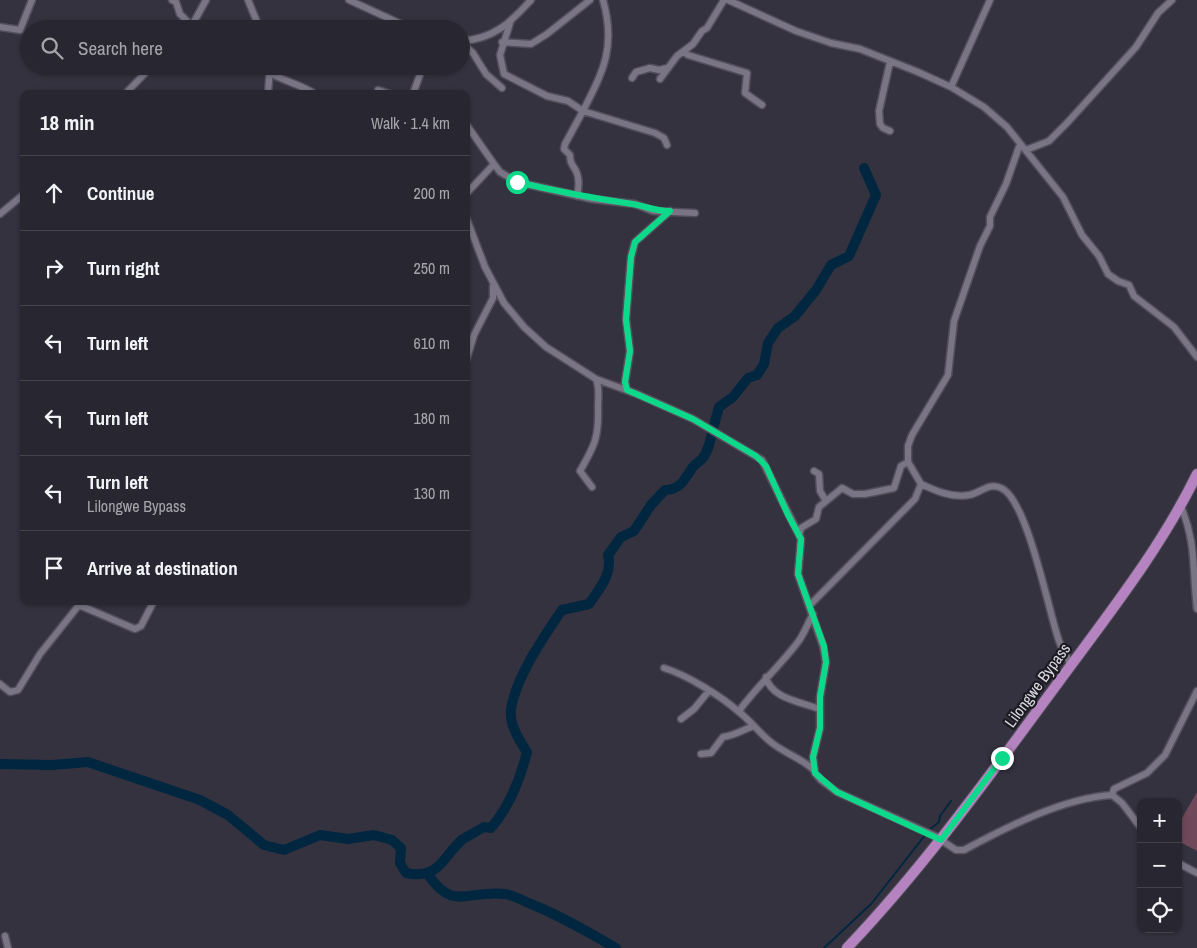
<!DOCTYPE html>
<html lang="en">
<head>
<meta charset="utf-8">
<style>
  body { margin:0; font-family:"Archivo Narrow",sans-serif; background:#302e38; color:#f1f3f6 }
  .controls { position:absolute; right:15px; bottom:15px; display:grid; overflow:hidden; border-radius:10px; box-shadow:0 1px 4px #0004 }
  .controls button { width:45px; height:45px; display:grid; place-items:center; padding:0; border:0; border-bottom:1px solid #44434c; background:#282630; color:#f1f3f6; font:25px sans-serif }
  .stop { position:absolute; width:15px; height:15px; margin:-11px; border:4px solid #0cd98a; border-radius:50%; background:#fff }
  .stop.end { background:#0cd98a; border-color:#fff; box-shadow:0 1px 5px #0008 }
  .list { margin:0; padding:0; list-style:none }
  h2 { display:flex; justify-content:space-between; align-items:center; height:65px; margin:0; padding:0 20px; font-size:21px }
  h2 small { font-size:16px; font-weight:400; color:#a5a5ab }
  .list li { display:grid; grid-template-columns:32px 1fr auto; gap:15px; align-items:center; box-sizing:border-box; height:75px; padding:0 20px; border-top:1px solid #44434c }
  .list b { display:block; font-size:19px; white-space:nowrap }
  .list p { margin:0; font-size:16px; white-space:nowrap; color:#a5a5ab }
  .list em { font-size:16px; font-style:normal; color:#a5a5ab }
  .icon { flex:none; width:28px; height:28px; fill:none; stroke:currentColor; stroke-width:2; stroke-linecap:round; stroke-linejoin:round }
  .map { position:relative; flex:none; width:1197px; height:948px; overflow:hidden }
  .search { position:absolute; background:#282630; box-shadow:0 1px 4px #0004; left:20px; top:20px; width:450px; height:55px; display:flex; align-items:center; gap:12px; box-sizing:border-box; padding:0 18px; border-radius:28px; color:#a5a5ab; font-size:19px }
  .panel { position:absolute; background:#282630; box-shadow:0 1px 4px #0004; left:20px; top:90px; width:450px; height:515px; border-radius:10px }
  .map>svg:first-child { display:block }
  .green { fill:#6f485a }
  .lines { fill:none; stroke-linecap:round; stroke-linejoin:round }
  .stream { stroke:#00273f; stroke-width:2 }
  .river { stroke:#00273f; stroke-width:10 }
  .street-casing { stroke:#524f5b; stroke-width:9 }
  .primary-casing { stroke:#524f5b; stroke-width:12 }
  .street { stroke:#797585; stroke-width:6 }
  .primary { stroke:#b584c0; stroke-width:10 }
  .route { stroke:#0cd98a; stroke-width:6 }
  .labels { text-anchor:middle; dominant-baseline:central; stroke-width:4.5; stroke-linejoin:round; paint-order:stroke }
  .street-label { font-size:16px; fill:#dbd9e2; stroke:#1c1b21 }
</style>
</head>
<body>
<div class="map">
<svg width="1197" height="948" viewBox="0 0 1197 948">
  <rect width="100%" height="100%" fill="#353240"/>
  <!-- green -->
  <path class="green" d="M 1197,792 L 1197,851 L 1178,841 L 1178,825 Z"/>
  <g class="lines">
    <!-- stream -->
    <path class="stream" d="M 929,830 L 939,822 L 940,816 L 951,801
      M 824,948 L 871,904 L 926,834"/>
    <!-- river -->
    <path class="river" d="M 713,429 L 719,407 L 733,397 L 748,378 L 757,375 L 764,364 L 768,343 L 778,328 L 795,316 L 816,290 L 831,265 L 849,256 L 876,195 L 864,168
      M 0,764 L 52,765 L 88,762 L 200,800 L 228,815 L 264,845 L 284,850 L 320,835 L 348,839 L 374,835 L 392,840 L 401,848 L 400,863 L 406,873 C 441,880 443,855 463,839 C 470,835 477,831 484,827 L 491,828 C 510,806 520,780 527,752 C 519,740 509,724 511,709 C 516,677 544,636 562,610 L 589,604 C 599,589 613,574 608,555 L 621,537 L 634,531 L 651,505 L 665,490 C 682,489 684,479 693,467 C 696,463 699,462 702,459 C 708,452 710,442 712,433
      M 427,873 C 453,913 469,889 505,894 C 514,895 523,901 531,904 C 561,916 588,932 616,948"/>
    <defs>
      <path id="street" d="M 172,0 L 176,2 L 180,14 L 192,26
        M 248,0 L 260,29
        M 349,0 L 412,29
        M 603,0 C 616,46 604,70 583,111 L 655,133 L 664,138 L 667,145
        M 728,0 L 796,31 L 831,43 L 860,49 L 918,72 L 951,87 L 984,107 L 1007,127 L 1063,197 L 1082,235 L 1099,256 L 1108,274 L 1118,281 L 1129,285 L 1134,296 L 1174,327 L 1197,357
        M 510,23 L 500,55 L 504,74 L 547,96 L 568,101 L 583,111 L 565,144 L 564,149 L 570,155 C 570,163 572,164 576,171 C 580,179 579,187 577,196
        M 0,27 L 20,30 L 32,0
        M 190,29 L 206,0
        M 461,41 C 494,39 510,23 531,0
        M 461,42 L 473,53 L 486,74 L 502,88
        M 502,42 L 531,44 L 547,34 L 590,0
        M 684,52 L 688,55 L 747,73 L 745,93 L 762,105
        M 270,73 C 284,81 302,85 315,94
        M 632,78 L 636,72 L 650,68 L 659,70 L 667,68
        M 660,79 L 677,56 L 693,44 L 702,31 L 707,28 L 724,0
        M 951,87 L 990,0
        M 378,90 L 390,94
        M 125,94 L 152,66
        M 268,94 L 270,66
        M 413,94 L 423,66
        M 466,124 L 494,164
        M 890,131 L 883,128 L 880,124 L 879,111 L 890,62
        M 1020,144 L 1006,184 L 990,217 L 990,226 L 980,246 L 954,321 L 948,375 L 912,435 L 908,446 L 908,462 L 921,484 C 936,491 952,498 969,495 C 981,493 988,482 1001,488 C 1027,498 1049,613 1059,641 C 1062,649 1067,657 1071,665
        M 1026,150 L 1049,141 L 1067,123 L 1136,47 L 1158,13 L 1172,0
        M 466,194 L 494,164 L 500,172 L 517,182 L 592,199 L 635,204 L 653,211 L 695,213
        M 0,214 L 24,194
        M 466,217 L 485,267 L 504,303 L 524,327 L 546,347 L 596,379 L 637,394 L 693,419 L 762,460 L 801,539 L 798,574 L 823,646 L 826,662 L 820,697 L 820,728 L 813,757 L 815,773 L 821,780 L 837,792 L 935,836 L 956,850 L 964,850 C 1007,827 1063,798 1112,795 L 1122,803 L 1141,828
        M 466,361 L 474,335 L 493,298 L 493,286
        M 627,390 L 625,382 L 630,351 L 626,319 L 631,257 L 635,242 L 670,211
        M 814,471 L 819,474 L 820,491 L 826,501
        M 592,487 L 580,471 C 595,445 599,437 598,407 C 598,398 600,388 596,379
        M 1180,504 C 1197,544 1192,568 1197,609
        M 799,535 L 801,528 L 816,519 L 819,507 L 842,488 L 853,494 L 865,494 L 894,488 L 901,466 L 908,462
        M 810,605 L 907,507 L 915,499 L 921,484
        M 664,668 C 687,675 721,696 739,712 C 751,721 760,734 772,743 C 786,754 801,758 814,770
        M 766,677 C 771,699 802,702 819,709
        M 0,684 L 10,692 L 18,690 L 40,654 L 79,605 L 135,629 L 141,626 L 154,601
        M 739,711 C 757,686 780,666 798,642 C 804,634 808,623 813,614
        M 681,719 L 694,709 L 708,692
        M 701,754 L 711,753 L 723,737 C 736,735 742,730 754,726
        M 1112,795 L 1114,789 L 1147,773 L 1165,755 L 1197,691
        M 1178,863 L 1197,873
        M 5,936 L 8,948"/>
      <path id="primary" d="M 847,948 C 923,868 987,779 1052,691 C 1103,621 1159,552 1197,474"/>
    </defs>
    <!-- street casing -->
    <use href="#street" class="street-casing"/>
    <!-- primary casing -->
    <use href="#primary" class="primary-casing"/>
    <!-- street -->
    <use href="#street" class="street"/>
    <!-- primary -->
    <use href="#primary" class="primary"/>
  </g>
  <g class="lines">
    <!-- route -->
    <path class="route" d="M 517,182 C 555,191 593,198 632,204 C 646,206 654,211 670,211 L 635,242 L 631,257 L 626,320 L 630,351 L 625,382 L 627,390 L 693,419 L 756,456 L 766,466 L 788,515 L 801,539 L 798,574 L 824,646 L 826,662 L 820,697 L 820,728 L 813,757 L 815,773 L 837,792 L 941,840 L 1002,758"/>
  </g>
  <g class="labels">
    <!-- street labels -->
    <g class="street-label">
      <text transform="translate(1037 685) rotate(-54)">Lilongwe Bypass</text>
    </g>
  </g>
</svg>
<div class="controls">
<button>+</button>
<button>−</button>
<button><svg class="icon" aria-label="locate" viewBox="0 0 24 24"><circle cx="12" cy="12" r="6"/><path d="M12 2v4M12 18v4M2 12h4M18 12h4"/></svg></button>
</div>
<div class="stop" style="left:517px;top:182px"></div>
<div class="stop end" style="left:1002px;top:758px"></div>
<div class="search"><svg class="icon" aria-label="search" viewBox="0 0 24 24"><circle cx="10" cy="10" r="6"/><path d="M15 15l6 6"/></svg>Search here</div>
<section class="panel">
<h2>18 min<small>Walk · 1.4 km</small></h2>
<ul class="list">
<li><svg class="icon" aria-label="ahead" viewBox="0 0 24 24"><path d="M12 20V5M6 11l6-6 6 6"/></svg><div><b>Continue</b></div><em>200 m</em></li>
<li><svg class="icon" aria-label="right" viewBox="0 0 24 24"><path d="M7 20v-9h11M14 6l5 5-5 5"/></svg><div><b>Turn right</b></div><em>250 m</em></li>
<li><svg class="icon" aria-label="left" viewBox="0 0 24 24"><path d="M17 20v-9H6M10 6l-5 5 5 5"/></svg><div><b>Turn left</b></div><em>610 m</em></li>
<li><svg class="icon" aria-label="left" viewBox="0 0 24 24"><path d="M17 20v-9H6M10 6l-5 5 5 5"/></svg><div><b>Turn left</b></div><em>180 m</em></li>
<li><svg class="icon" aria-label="left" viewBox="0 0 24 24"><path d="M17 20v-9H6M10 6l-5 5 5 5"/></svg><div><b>Turn left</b><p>Lilongwe Bypass</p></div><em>130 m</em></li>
<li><svg class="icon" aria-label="arrive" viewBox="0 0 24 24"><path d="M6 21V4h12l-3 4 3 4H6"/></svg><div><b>Arrive at destination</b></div></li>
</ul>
</section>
</div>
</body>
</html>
